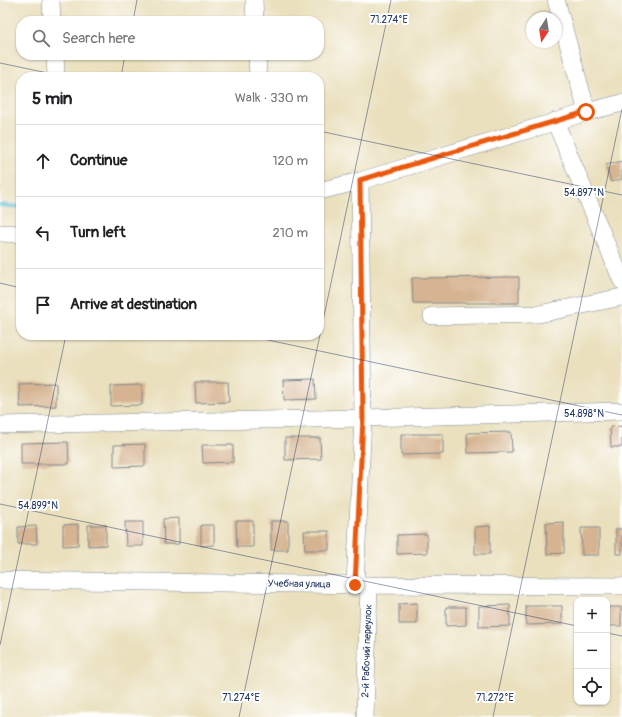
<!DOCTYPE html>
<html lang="en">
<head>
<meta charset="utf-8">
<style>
  body { margin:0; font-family:Pangolin,sans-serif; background:#f6f6f6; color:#202124 }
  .controls { position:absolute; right:12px; bottom:12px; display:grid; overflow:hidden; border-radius:8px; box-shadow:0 1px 3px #0004 }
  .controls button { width:36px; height:36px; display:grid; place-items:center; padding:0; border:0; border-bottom:1px solid #e0e0e0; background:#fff; color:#202124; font:20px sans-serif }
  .compass { position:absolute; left:526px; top:12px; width:36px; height:36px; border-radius:50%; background:#fff; box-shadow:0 1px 3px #0004; rotate:192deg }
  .stop { position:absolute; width:12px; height:12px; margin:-9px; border:3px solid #ea580c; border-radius:50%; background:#fff }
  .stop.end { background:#ea580c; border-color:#fff; box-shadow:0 1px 4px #0008 }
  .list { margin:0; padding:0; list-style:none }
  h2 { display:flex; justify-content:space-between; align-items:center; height:52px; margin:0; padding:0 16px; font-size:17px }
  h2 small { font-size:13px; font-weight:400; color:#757577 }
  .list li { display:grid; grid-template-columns:26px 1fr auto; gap:12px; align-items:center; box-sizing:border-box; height:72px; padding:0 16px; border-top:1px solid #e0e0e0 }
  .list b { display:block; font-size:15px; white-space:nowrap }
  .list em { font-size:13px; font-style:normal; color:#757577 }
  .icon { flex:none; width:22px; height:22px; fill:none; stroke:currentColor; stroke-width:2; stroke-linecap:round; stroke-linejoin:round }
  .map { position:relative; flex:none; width:622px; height:717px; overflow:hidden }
  .search { position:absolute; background:#fff; box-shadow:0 1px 3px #0004; left:16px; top:16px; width:308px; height:44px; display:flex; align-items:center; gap:10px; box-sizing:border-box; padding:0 14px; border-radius:16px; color:#757577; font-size:15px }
  .panel { position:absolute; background:#fff; box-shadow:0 1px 3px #0004; left:16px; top:72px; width:308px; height:268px; border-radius:16px }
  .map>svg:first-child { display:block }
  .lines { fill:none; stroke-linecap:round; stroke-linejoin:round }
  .stream { stroke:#55b9d3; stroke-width:4 }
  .building { fill:#d6b491 }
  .minor-casing { stroke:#82888e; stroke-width:18 }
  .minor { stroke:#fff; stroke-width:17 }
  .route { stroke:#ea580c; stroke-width:5 }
  .ticks { fill:none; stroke:#1b2f5e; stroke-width:1; stroke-opacity:0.45 }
  .labels { text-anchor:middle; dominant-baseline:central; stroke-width:4; stroke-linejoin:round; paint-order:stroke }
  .street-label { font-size:10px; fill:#1b2f5e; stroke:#fff }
  .ticks-label { font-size:10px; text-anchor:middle; fill:#1b2f5e; stroke:#fff; stroke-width:4; stroke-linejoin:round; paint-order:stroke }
</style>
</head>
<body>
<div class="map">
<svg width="622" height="717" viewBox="0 0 622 717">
  <rect width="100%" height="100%" fill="#fff"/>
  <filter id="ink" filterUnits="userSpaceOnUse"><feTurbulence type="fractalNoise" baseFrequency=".025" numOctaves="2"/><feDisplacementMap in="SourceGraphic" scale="8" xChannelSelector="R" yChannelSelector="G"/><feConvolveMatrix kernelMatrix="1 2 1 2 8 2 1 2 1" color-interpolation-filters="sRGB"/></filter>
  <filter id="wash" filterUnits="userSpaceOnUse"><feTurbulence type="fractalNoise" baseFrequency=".012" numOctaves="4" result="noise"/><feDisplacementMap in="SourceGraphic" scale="16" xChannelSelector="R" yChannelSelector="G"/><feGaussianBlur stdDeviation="0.9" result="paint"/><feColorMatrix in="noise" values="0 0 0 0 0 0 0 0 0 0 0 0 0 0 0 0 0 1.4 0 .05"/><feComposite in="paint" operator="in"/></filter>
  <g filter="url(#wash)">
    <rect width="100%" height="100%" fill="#eae0bd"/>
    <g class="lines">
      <!-- stream -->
      <path class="stream" d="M 0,205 L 21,207"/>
    </g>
    <g id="blocks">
      <!-- building -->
      <path class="building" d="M 622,161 L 622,179 L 611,182 L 606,165 Z
        M 519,277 L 519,303 L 413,303 L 412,278 Z
        M 319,288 L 321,288 L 322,305 L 319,306 Z
        M 315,379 L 316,399 L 284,400 L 283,380 Z
        M 195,382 L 228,382 L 229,402 L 196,403 Z
        M 56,383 L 56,406 L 20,407 L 19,384 Z
        M 142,385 L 142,405 L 111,406 L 111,386 Z
        M 622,426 L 622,447 L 611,447 L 610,427 Z
        M 511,432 L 512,452 L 468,453 L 467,433 Z
        M 401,434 L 443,434 L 443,454 L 401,455 Z
        M 285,438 L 320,438 L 321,459 L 285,460 Z
        M 68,442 L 69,464 L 21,464 L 21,443 Z
        M 145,444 L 145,466 L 114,467 L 114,445 Z
        M 202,445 L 233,445 L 233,462 L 203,463 Z
        M 179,518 L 179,544 L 164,544 L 163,519 Z
        M 236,521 L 253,521 L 253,547 L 237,547 Z
        M 271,521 L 288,521 L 288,550 L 271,550 Z
        M 125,522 L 143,522 L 143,546 L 126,546 Z
        M 564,522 L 564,553 L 547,554 L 546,523 Z
        M 78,524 L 78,545 L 63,546 L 63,525 Z
        M 88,525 L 106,525 L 106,545 L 88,546 Z
        M 201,525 L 214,525 L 214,545 L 201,546 Z
        M 36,526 L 37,544 L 18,544 L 18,527 Z
        M 490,526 L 490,554 L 475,554 L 475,527 Z
        M 581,528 L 599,528 L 599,555 L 582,555 Z
        M 616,529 L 622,529 L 622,554 L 616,554 Z
        M 304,531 L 329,531 L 329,550 L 305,550 Z
        M 427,534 L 427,553 L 397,554 L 397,535 Z
        M 417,603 L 417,624 L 399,624 L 399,604 Z
        M 510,605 L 510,626 L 479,627 L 479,606 Z
        M 526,606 L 562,606 L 562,624 L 526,625 Z
        M 446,607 L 466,607 L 466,625 L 446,626 Z
        M 607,607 L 621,607 L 621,626 L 607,626 Z"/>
    </g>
  </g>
  <g filter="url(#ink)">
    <use href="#blocks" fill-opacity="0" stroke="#82888e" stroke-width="1"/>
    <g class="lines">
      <defs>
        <path id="minor" d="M 51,0 L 52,21
          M 254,0 L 255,21
          M 556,0 L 587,112
          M 55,55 L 56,77
          M 257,55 L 258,77
          M 555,121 L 622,281
          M 319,191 L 360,181 L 587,112 L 622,103
          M 0,233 L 21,234
          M 432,316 L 539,314 L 622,297
          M 0,425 L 363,418 L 622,411
          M 0,580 L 369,585 L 622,586
          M 355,585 L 363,418 L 360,181
          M 365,717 L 369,585"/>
      </defs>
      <!-- minor casing -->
      <use href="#minor" class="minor-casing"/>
      <!-- minor -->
      <use href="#minor" class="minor"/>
    </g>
  </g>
  <g class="lines" filter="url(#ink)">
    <!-- route -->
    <path class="route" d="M 355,585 L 363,418 L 360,180 L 586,112"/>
  </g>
  <!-- ticks -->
  <path class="ticks" d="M 133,21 L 137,0M 0,63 L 67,77M 121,77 L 125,55M 319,131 L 622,195M 0,283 L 21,288M 244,335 L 622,415M 0,504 L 577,626M 607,633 L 622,636M 0,645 L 66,335M 239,717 L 391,0M 493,717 L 622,109"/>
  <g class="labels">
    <!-- street labels -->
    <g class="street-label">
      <text transform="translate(299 584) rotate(1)">Учебная улица</text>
      <text transform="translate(367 651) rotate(-88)">2-й Рабочий переулок</text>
    </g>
  </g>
  <g class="ticks-label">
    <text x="389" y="23">71.274°E</text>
    <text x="584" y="196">54.897°N</text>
    <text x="584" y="417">54.898°N</text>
    <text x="38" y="509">54.899°N</text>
    <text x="241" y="701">71.274°E</text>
    <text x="495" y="701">71.272°E</text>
  </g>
</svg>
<div class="controls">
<button>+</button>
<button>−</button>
<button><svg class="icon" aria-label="locate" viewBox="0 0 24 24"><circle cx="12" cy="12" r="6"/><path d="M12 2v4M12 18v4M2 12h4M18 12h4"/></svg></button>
</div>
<svg class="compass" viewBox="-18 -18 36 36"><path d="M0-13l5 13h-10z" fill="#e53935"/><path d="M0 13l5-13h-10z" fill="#757577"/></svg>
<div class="stop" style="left:586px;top:112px"></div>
<div class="stop end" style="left:355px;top:585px"></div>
<div class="search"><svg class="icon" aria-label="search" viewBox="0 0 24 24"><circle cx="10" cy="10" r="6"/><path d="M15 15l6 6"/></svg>Search here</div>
<section class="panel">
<h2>5 min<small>Walk · 330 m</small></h2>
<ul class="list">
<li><svg class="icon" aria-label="ahead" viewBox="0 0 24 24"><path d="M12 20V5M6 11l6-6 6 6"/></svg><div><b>Continue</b></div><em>120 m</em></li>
<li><svg class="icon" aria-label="left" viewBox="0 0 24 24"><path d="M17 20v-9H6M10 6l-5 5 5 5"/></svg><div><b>Turn left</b></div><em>210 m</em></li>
<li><svg class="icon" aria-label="arrive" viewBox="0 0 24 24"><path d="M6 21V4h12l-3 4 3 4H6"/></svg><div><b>Arrive at destination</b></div></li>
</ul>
</section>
</div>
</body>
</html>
